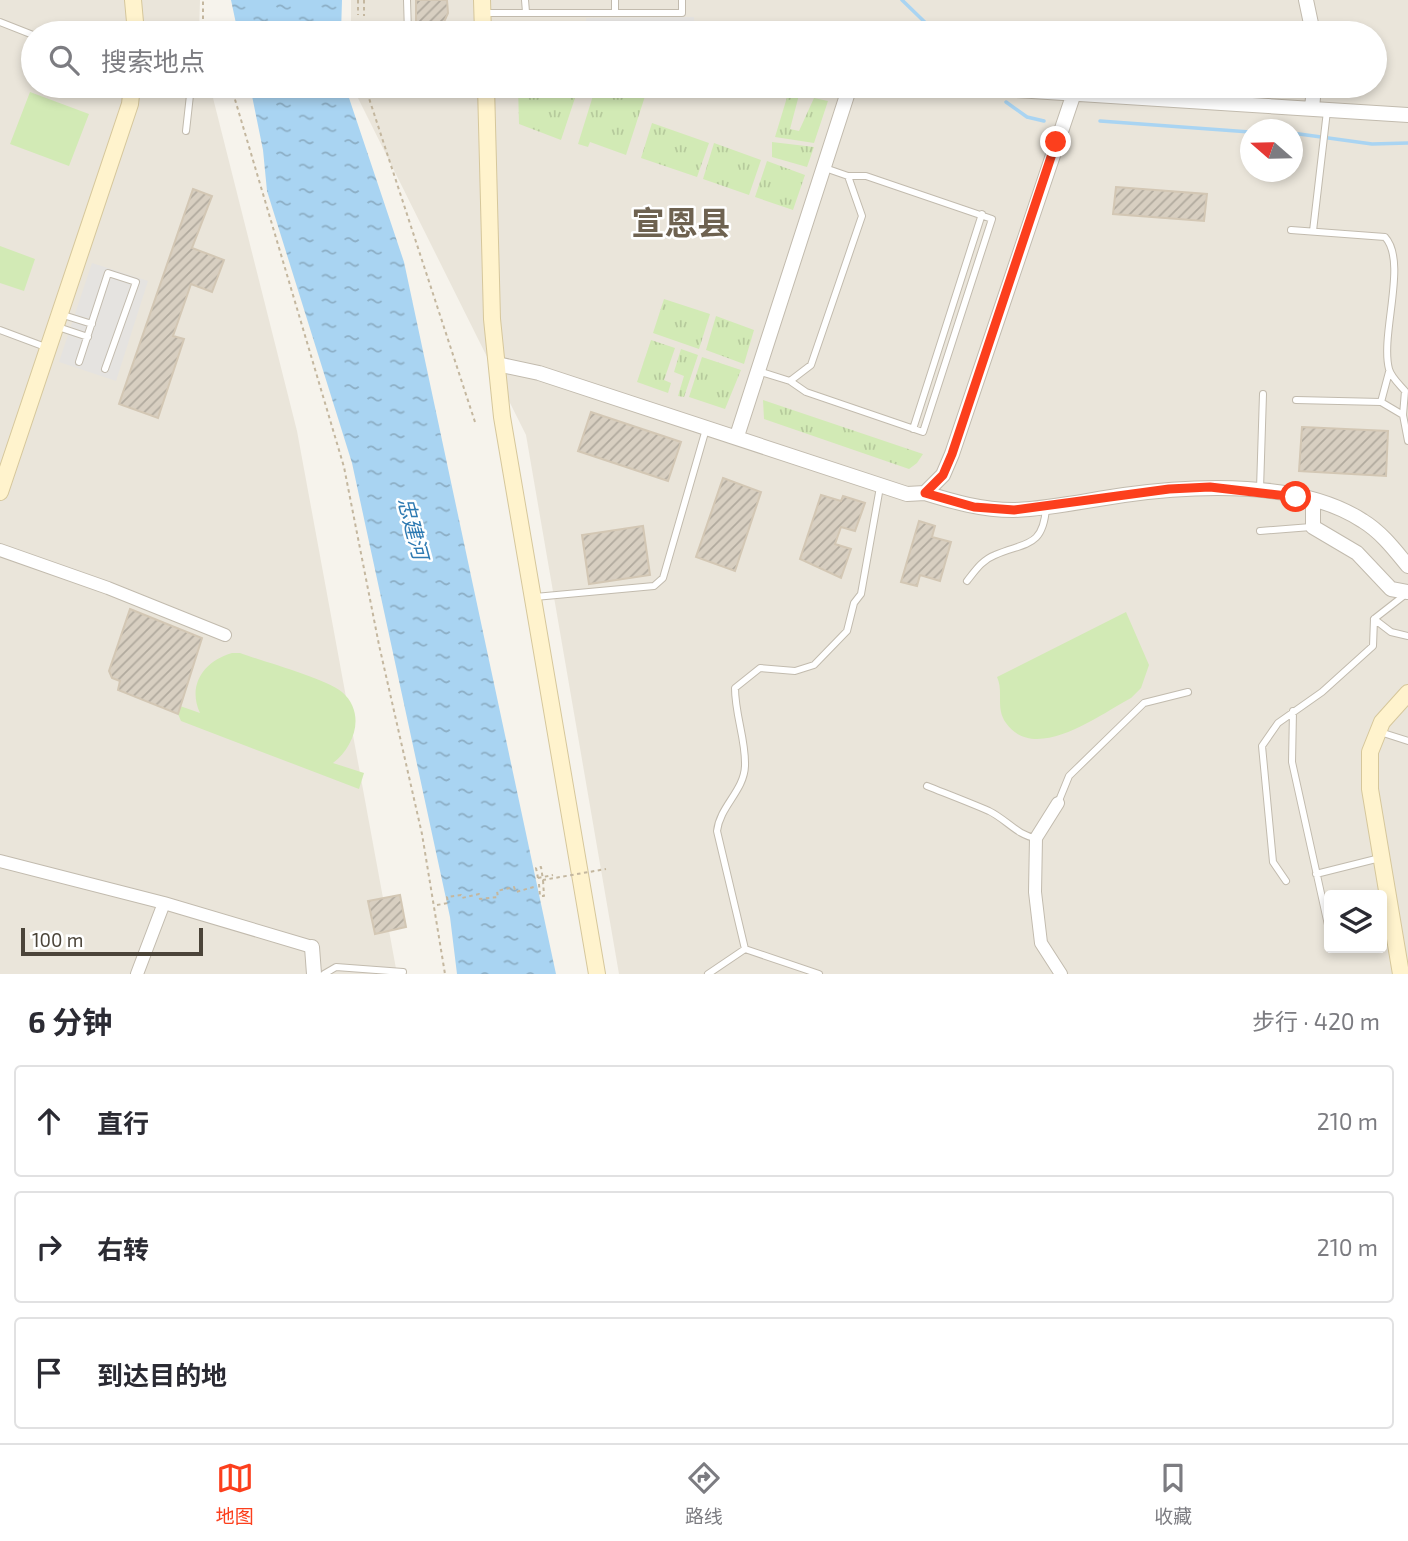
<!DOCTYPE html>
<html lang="zh">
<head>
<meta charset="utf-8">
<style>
  body { margin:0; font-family:"Exo 2","Noto Sans SC",sans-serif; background:#f7f7f7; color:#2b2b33 }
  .controls { position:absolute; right:21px; bottom:21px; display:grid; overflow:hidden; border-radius:7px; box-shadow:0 4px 10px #0003 }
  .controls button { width:63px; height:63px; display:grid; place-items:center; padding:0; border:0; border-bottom:2px solid #e1e1e2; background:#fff; color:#2b2b33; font:35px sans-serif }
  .compass { position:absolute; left:1240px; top:119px; width:63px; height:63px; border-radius:50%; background:#fff; box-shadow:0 4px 10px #0003; rotate:290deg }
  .scale { position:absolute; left:21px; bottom:18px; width:182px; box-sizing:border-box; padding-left:7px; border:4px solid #4b4439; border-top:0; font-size:19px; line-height:24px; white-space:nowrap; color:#4b4439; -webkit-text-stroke:5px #fff; paint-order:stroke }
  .stop { position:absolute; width:21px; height:21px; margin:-16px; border:5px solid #fc3f1d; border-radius:50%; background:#fff }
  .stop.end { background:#fc3f1d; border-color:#fff; box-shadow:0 2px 7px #0008 }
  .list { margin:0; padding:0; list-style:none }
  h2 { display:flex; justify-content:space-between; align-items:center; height:91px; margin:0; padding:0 28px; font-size:30px }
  h2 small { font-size:23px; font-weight:400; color:#7c7c81 }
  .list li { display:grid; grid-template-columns:46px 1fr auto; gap:21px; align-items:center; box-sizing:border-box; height:112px; margin:0 14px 14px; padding:0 14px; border:2px solid #e1e1e2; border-radius:7px }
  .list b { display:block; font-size:26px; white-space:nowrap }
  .list em { font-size:23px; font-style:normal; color:#7c7c81 }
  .icon { flex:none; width:38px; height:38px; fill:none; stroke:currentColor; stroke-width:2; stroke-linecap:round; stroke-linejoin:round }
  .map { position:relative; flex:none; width:1408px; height:974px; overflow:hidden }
  .search { position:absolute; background:#fff; box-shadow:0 4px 10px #0003; left:21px; right:21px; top:21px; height:77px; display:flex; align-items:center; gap:18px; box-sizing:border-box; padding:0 24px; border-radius:38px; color:#7c7c81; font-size:26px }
  .sheet { height:469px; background:#fff }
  nav { display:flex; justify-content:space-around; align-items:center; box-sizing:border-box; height:98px; border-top:2px solid #e1e1e2; background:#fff; font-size:19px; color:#7c7c81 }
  nav a { display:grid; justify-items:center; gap:4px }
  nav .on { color:#fc3f1d }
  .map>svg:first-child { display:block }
  .residential { fill:#eae5da; fill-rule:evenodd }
  .grass { fill:url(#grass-tufts) }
  .pitch { fill:#d2eab5 }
  .parking { fill:#e5e3e0 }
  .water { fill:url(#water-ripples) }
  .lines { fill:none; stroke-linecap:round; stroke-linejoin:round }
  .stream { stroke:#a9d4f2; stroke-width:3.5 }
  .building { fill:url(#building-hatch); stroke:#d3c7b4; stroke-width:2 }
  .service-casing { stroke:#c2bbae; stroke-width:8 }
  .minor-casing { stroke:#c2bbae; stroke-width:14 }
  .tertiary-casing { stroke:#c2bbae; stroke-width:16 }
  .secondary-casing { stroke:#d6c79b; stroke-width:18 }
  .path { stroke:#c4b79f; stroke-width:2; stroke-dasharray:3.5 3.5; stroke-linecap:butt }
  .service { stroke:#fff; stroke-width:6 }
  .minor { stroke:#fff; stroke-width:12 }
  .tertiary { stroke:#fff; stroke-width:14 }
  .secondary { stroke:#fff3cd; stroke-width:16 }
  .path-bridge { stroke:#c4b79f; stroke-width:2; stroke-dasharray:3.5 3.5; stroke-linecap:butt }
  .route { stroke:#fc3f1d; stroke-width:9 }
  .labels { text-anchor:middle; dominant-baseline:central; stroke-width:5; stroke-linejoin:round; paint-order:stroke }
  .water-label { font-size:21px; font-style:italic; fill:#2e7ab2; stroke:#fff }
  .town-label { font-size:33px; font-weight:bold; fill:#6e6250; stroke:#fff }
</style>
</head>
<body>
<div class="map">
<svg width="1408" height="974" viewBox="0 0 1408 974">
  <defs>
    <pattern id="grass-tufts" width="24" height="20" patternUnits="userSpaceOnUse" patternTransform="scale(1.75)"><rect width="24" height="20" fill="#d2eab5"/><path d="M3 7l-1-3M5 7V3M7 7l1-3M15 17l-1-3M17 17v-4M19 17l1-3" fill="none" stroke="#b6ca9c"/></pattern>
    <pattern id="water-ripples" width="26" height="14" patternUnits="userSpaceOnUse" patternTransform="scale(1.75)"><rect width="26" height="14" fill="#a9d4f2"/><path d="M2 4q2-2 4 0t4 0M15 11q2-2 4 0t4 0" fill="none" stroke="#8caec5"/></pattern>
    <pattern id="building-hatch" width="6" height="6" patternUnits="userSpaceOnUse" patternTransform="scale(1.75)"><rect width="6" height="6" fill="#d8cfc1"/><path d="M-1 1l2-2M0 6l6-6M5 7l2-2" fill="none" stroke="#b1aa9e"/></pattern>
  </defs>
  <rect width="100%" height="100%" fill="#f6f3ec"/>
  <!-- residential -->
  <path class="residential" d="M 0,0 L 200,0 L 199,33 L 33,33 L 33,86 L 210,86 L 297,431 L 397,974 L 0,974 Z
    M 351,0 L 1408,0 L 1408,974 L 619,974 L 526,435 L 352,86 L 1375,86 L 1375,33 L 351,33 ZM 1250,130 L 1292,130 L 1292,172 L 1250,172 ZM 1329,895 L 1382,895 L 1382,948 L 1329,948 Z"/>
  <!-- grass -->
  <path class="grass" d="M 518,86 L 579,86 L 561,140 L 519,124 Z
    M 596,86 L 647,90 L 626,155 L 590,142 L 588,147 L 578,144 Z
    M 788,94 L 799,95 L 790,129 L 799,131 L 814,98 L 828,101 L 814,143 L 775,137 Z
    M 652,123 L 709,143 L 697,177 L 641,158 Z
    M 772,142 L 814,147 L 807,167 L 772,157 Z
    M 714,143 L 761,160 L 749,195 L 703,179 Z
    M 767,161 L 805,175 L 793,210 L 755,197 Z
    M 664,299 L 710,314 L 699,349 L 653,333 Z
    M 716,316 L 754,330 L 744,364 L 706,350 Z
    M 651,340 L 675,348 L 664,380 L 671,383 L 668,393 L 637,382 Z
    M 681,349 L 698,355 L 684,397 L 678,396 L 684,376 L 674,372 Z
    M 702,357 L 741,370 L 725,409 L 689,397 Z
    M 763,400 L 923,454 L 917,463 L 909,469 L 764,419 Z"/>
  <!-- pitch -->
  <path class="pitch" d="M 30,92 L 89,114 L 69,166 L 10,144 Z
    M 0,246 L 35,259 L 24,291 L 0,283 Z
    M 1126,612 L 1149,665 L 1141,688 L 1131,698 C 1099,715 1035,764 1006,723 C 995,708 1004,692 997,677 Z
    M 232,653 L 240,653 C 264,662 325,678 342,692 C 366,713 355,746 333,763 L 364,773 L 359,789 L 181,721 L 178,714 L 180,706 L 200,713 C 187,685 204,661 232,653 Z"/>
  <!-- parking -->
  <path class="parking" d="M 694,17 L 694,27 L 586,28 L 586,18 Z
    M 92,263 L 148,281 L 116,381 L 59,362 Z"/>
  <!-- water -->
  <path class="water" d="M 231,0 L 342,0 L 341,33 L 238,33 Z
    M 250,86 L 345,86 L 404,262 L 556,974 L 457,974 L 450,917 L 352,463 L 267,191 L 263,150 Z"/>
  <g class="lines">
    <!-- stream -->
    <path class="stream" d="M 902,0 L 936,33
      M 1006,102 L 1027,117 L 1044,121
      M 1100,121 L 1250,132
      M 1292,133 L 1372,144 L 1408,143"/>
  </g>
  <!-- building -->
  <path class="building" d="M 416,0 L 447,0 L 448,13 L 444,22 L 436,26 L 416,27 Z
    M 1116,187 L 1207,194 L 1204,221 L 1113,214 Z
    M 193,189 L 212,196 L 192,248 L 224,260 L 212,292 L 191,284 L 173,336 L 184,339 L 158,418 L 119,404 Z
    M 591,412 L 681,442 L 668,481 L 578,451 Z
    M 1302,427 L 1388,431 L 1386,476 L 1299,471 Z
    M 723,478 L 761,492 L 735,571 L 696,557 Z
    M 821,495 L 841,501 L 843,496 L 865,503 L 855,531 L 841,527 L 835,544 L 851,549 L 841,578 L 800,559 Z
    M 919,521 L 935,526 L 932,537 L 951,542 L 940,581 L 920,575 L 917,586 L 901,582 Z
    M 643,526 L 650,575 L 589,584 L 582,535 Z
    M 130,609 L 202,638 L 178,714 L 118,690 L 120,681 L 112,678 L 109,671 Z
    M 400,895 L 406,927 L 375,934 L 368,901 Z"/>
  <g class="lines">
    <defs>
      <path id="service" d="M 407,0 L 408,33
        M 525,0 L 526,12
        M 615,0 L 615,13
        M 485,13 L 682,13 L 682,0
        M 0,22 L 33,35
        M 186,131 L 191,86
        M 1291,230 L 1385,237 C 1408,262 1380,334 1389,369 C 1391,377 1400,385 1405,391 L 1403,415 L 1408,441
        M 1313,231 L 1327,111
        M 60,314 L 92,324
        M 58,327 L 88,337
        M 0,330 L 48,348
        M 79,362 L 108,273 L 136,282 L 105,369
        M 758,371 L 790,381 L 806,392 L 923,432 L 992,219 L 866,176 L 848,176 L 825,168
        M 1389,372 L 1381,402 L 1403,415
        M 790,381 L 811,365 L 862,216 L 848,176
        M 1296,400 L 1381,402
        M 913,429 L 982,214
        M 1260,489 L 1263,394
        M 1260,531 L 1311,527
        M 967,581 C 975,571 982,560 995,555 C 1025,542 1043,548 1046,508
        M 535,597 L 654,586 L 663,578 L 706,429
        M 1374,619 L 1391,632 L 1408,636
        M 1293,711 L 1292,762 L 1328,925
        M 1380,732 L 1408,741
        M 927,786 C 947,794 968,802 989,811 C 1006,819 1018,836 1036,838
        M 1058,803 L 1069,776 L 1144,703 L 1188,692
        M 1316,874 L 1380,858
        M 1286,881 L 1273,862 L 1262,746 L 1278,723 L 1322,692 L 1373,646 L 1374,619 L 1406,594
        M 745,949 L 717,831 C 720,806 744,791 745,766 C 746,740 735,715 735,688 L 760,668 L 795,671 L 814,665 L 847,631 L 854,603 L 861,594 L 880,487
        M 324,974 L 336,967 L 403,972
        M 708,974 L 745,949 L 819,974"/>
      <path id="minor" d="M 0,550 L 108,588 L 225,635
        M 1058,803 L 1036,838 L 1035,892 L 1041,943 L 1061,974
        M 0,861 L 164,903 L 312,947
        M 137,974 L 164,903"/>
      <path id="tertiary" d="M 1306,0 L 1313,33
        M 954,86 L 1408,115
        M 1312,109 L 1314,86
        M 497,364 L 539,373 L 907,494 L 925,493 L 943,475 L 952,454 L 1074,93
        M 737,436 L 850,86
        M 925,493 C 954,502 982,510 1013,510 C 1050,509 1088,500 1124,495 C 1195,485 1301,480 1363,521 C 1381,532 1394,549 1408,566
        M 1313,500 L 1313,527 L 1357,553 L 1391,589 L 1408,592
        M 312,947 L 314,974"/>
      <path id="secondary" d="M 133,0 L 136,33
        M 482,0 L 483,33
        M 486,86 L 492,319 L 502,417 L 597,974
        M 0,492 L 130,104 L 132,86
        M 1401,974 L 1370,789 L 1370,752 L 1382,722 L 1408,693"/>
    </defs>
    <!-- service casing -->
    <use href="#service" class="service-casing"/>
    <!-- minor casing -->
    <use href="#minor" class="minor-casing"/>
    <!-- tertiary casing -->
    <use href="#tertiary" class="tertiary-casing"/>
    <!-- secondary casing -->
    <use href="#secondary" class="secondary-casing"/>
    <!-- path -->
    <path class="path" d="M 358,0 L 358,15
      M 364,0 L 364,16
      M 203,33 L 203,0
      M 231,86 L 344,467 L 379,645 L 422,834 L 445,974
      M 365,86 L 475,422
      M 538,878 L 553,875
      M 539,884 L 540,896 L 544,896 L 543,880
      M 437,905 L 448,903 L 447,897 L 461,895 L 462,898 L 479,894 L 480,899 L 498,897 L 497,891 L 514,887 L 516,892 L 537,886"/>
    <!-- service -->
    <use href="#service" class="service"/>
    <!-- minor -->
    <use href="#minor" class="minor"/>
    <!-- tertiary -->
    <use href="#tertiary" class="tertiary"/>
    <!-- secondary -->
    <use href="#secondary" class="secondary"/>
    <!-- path-bridge -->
    <path class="path-bridge" d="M 538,878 L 536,868 L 541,867 L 543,880 L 606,869"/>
  </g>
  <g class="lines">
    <!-- route -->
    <path class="route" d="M 1056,142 L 952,454 L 943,475 L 925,493 L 974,507 L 1014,510 L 1169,489 L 1210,487 L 1296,497"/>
  </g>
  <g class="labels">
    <!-- water labels -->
    <g class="water-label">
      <text transform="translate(414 528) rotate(75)">忠建河</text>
    </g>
    <!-- town labels -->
    <g class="town-label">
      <text x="681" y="222">宣恩县</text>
    </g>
  </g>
</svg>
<div class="controls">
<button><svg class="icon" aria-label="layers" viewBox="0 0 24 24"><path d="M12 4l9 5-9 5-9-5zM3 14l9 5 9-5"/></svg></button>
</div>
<svg class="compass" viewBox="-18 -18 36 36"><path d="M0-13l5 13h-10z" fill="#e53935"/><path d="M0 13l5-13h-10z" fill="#7c7c81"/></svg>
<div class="scale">100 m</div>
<div class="stop" style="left:1296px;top:497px"></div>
<div class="stop end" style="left:1056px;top:142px"></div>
<div class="search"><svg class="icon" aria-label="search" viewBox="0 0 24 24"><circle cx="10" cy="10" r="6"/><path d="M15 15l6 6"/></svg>搜索地点</div>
</div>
<section class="sheet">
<h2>6 分钟<small>步行 · 420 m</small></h2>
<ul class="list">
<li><svg class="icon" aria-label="ahead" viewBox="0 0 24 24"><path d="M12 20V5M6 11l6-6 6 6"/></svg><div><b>直行</b></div><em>210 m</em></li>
<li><svg class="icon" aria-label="right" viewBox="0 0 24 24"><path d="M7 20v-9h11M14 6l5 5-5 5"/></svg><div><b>右转</b></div><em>210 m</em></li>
<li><svg class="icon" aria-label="arrive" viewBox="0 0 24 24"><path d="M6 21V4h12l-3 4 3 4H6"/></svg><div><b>到达目的地</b></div></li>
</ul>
</section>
<nav>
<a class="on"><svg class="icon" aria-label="map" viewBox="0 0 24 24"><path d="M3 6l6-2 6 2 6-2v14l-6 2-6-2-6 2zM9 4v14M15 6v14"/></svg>地图</a>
<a><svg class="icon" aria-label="directions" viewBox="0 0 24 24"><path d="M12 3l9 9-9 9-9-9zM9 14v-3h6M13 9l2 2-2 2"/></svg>路线</a>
<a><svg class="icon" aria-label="saved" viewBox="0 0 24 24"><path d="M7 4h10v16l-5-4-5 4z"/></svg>收藏</a>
</nav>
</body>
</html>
